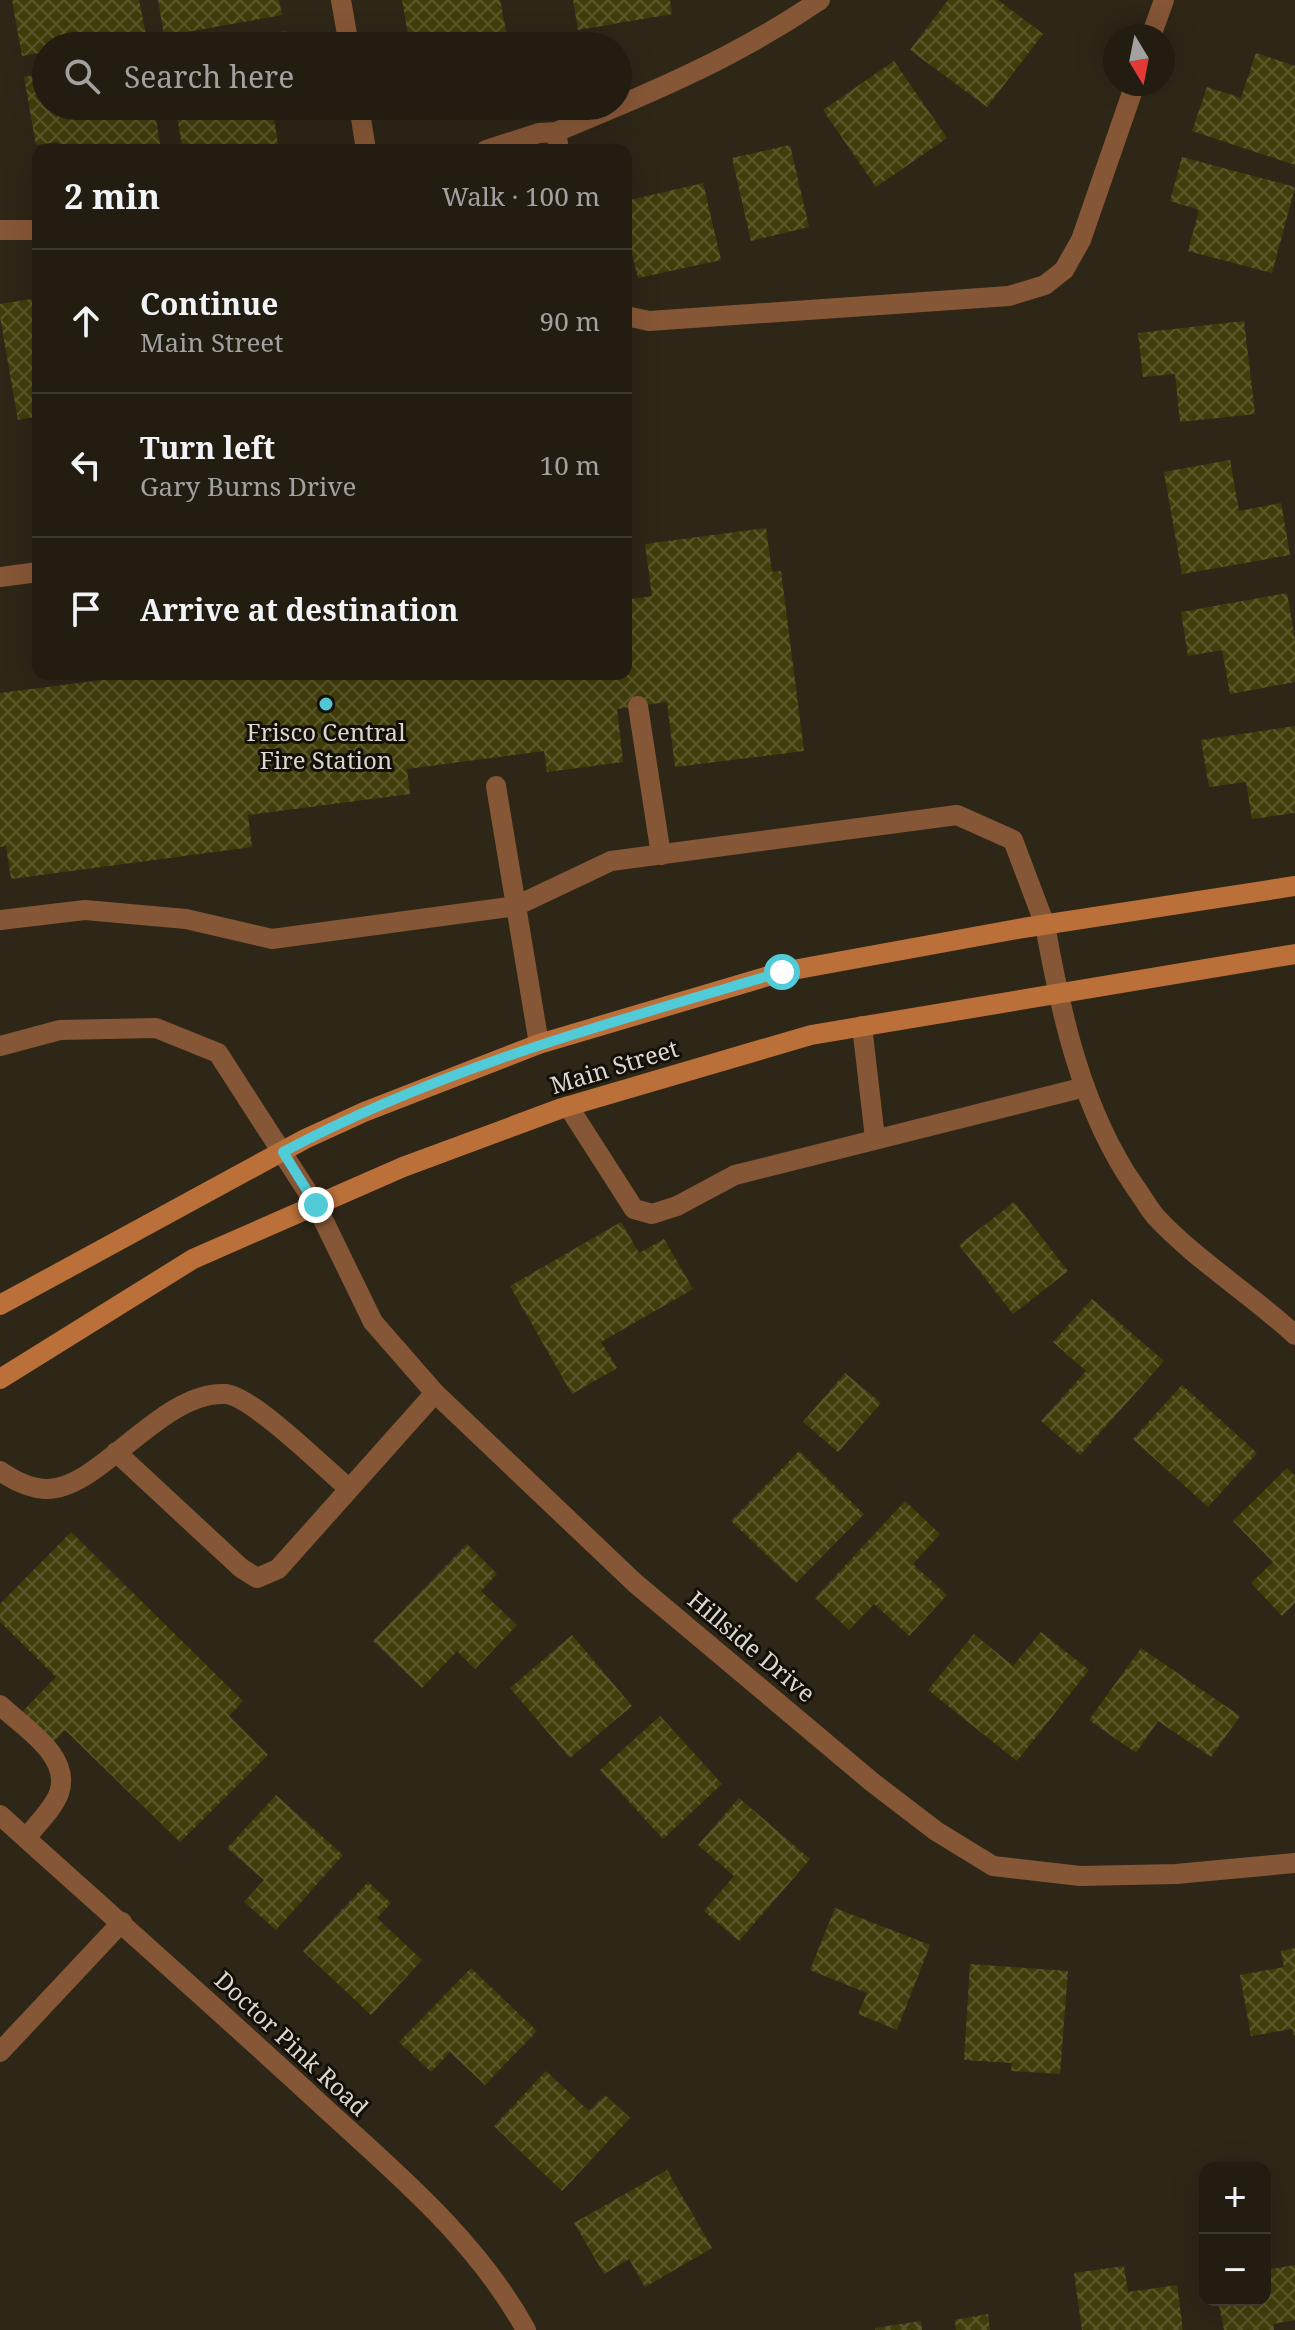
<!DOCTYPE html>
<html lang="en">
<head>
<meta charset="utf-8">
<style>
  body { margin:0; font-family:"Noto Serif",serif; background:#2a251a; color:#f1f3f6 }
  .controls { position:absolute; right:24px; bottom:24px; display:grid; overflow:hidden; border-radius:16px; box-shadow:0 8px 32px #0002 }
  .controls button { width:72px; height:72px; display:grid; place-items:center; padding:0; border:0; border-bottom:2px solid #3f3a31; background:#221c11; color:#f1f3f6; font:40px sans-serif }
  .compass { position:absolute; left:1103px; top:24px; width:72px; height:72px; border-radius:50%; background:#221c11; box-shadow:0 8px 32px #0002; rotate:170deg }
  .stop { position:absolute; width:24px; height:24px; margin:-18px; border:6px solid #52cbd9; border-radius:50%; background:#fff }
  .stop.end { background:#52cbd9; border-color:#fff; box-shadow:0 2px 8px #0008 }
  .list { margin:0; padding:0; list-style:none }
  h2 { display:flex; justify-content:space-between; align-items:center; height:104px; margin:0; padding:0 32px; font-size:34px }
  h2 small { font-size:26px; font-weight:400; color:#a2a19f }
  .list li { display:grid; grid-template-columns:52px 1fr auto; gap:24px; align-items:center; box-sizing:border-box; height:144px; padding:0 32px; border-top:2px solid #3f3a31 }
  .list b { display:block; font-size:30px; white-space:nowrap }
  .list p { margin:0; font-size:26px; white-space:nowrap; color:#a2a19f }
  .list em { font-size:26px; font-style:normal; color:#a2a19f }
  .icon { flex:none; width:44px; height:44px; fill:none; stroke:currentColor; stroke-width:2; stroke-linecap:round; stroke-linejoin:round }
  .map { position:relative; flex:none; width:1295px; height:2330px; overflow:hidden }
  .search { position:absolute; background:#221c11; box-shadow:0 8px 32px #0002; left:32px; top:32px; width:600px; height:88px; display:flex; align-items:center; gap:20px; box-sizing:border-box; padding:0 28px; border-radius:44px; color:#a2a19f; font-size:30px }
  .panel { position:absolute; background:#221c11; box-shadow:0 8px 32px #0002; left:32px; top:144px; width:600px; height:536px; border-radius:16px }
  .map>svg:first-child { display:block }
  .building { fill:url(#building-cross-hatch) }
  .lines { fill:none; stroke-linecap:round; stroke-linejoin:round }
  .service { stroke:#865736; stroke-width:20 }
  .minor { stroke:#865736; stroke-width:20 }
  .tertiary { stroke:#865736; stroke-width:20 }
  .secondary { stroke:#bb7039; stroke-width:20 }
  .route { stroke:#52cbd9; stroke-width:10 }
  .poi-dot { fill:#52cbd9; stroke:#130f09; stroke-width:3 }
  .labels { text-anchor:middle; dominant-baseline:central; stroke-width:6; stroke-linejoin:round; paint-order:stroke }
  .poi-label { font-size:24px; fill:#ddd7ce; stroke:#130f09 }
  .street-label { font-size:24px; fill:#ddd7ce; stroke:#130f09 }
</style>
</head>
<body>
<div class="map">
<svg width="1295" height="2330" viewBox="0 0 1295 2330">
  <defs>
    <pattern id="building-cross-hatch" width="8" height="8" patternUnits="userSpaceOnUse" patternTransform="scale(2)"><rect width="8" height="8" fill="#413d0b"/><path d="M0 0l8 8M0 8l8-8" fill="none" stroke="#5c582d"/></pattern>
  </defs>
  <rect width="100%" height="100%" fill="#2e2617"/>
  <!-- building -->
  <path class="building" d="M 12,0 L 139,0 L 146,34 L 78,46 L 46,46 L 46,52 L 22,56 Z
    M 158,0 L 279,0 L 282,15 L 164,36 Z
    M 402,0 L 500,0 L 509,46 L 410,46 Z
    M 573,0 L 670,0 L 672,14 L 578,30 Z
    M 948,0 L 998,0 L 1043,34 L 987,107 L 910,50 Z
    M 286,31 L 289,46 L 209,46 L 209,44 Z
    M 1256,53 L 1295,66 L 1295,165 L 1192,131 L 1207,87 L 1241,98 Z
    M 894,61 L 947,138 L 876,187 L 823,110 Z
    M 46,73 L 46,106 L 154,106 L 161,150 L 60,150 L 58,142 L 36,145 L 24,77 Z
    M 175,106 L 272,106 L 279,150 L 183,150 Z
    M 790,145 L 809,227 L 751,241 L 732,158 Z
    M 1182,157 L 1295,187 L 1272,273 L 1188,251 L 1199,210 L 1170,201 Z
    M 703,183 L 721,260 L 638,278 L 631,249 L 626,251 L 626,201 Z
    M 38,298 L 38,416 L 18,420 L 0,317 L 0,304 Z
    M 1244,321 L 1255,414 L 1180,422 L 1175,374 L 1143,377 L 1138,333 Z
    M 1230,460 L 1239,511 L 1281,503 L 1290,555 L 1182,574 L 1164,472 Z
    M 766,528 L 772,572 L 781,571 L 804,751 L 675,767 L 667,702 L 617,709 L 623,762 L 547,772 L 544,751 L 407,769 L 410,794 L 248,815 L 252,847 L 11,879 L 6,846 L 0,847 L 0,693 L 149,674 L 626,674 L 626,600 L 652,596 L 645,544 Z
    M 1287,593 L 1295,640 L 1295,682 L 1230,694 L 1222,650 L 1188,656 L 1181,612 Z
    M 1295,726 L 1295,813 L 1252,819 L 1246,782 L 1209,787 L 1201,740 Z
    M 1014,1202 L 1068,1271 L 1013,1314 L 959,1245 Z
    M 621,1222 L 639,1253 L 664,1239 L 693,1289 L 601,1342 L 617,1368 L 572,1394 L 510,1286 Z
    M 1092,1299 L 1164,1361 L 1080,1455 L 1041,1421 L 1086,1371 L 1053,1342 Z
    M 845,1373 L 881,1403 L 838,1452 L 803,1422 Z
    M 1182,1385 L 1257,1453 L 1208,1507 L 1133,1439 Z
    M 799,1451 L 864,1514 L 796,1583 L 731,1521 Z
    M 1287,1468 L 1295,1476 L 1295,1603 L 1282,1616 L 1251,1583 L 1273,1562 L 1233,1521 Z
    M 905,1501 L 940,1534 L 913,1564 L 947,1595 L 909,1636 L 874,1604 L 849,1630 L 815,1598 Z
    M 71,1532 L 243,1701 L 229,1716 L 268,1755 L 180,1842 L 65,1730 L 48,1747 L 17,1717 L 56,1677 L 0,1622 L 0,1604 Z
    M 467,1544 L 497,1574 L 481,1591 L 517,1625 L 475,1669 L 457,1651 L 422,1688 L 373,1641 Z
    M 1041,1632 L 1089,1670 L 1017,1761 L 928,1690 L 974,1634 L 1013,1666 Z
    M 572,1635 L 632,1706 L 570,1758 L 510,1688 Z
    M 1141,1648 L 1240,1716 L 1211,1757 L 1158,1721 L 1136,1753 L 1089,1720 Z
    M 660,1716 L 722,1784 L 663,1839 L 600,1770 Z
    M 276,1795 L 343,1855 L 276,1930 L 244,1902 L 264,1880 L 227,1848 Z
    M 739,1798 L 810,1859 L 739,1941 L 704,1911 L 734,1876 L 698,1845 Z
    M 368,1882 L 391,1903 L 377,1918 L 422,1960 L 371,2015 L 303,1951 Z
    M 835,1908 L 930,1945 L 897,2030 L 858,2014 L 867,1993 L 810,1970 Z
    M 1295,1948 L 1295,2037 L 1292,2029 L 1251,2036 L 1240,1975 L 1284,1967 L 1281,1951 Z
    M 970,1964 L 1068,1971 L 1060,2074 L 1011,2071 L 1012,2063 L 964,2060 Z
    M 471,1968 L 537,2031 L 485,2085 L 450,2052 L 431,2072 L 399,2042 Z
    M 546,2071 L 589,2111 L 605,2095 L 630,2118 L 562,2191 L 494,2126 Z
    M 667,2170 L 712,2248 L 645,2287 L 629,2259 L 604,2274 L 574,2223 Z
    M 1295,2265 L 1295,2320 L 1273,2324 L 1274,2330 L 1224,2330 L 1218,2300 L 1265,2300 L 1265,2270 Z
    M 1124,2266 L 1128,2292 L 1177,2285 L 1183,2330 L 1082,2330 L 1074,2273 Z
    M 988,2314 L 990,2330 L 956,2330 L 955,2320 Z
    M 921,2321 L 922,2330 L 875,2330 L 875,2328 Z"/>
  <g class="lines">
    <!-- service -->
    <path class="service" d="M 1151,36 L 1164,0
      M 556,132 L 559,150
      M 626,316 L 649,321 L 1009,296 L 1045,285 L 1064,270 L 1081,240 L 1135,84
      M 0,577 L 38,572
      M 638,706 L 661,855
      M 496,786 L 539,1044
      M 0,920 L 85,910 L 186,919 L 272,939 L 516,906 L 611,861 L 957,815 L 1013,840 L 1045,925
      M 862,1026 L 875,1138
      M 568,1106 L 634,1209 L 652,1214 L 677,1206 L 735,1175 L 1085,1087
      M 116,1452 L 241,1568 L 257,1578 L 278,1569 L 435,1393
      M 0,1471 C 13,1480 29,1488 45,1489 C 98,1492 160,1391 225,1394 C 251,1395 326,1469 349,1489
      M 0,1705 C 23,1727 72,1756 59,1793 C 54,1808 36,1825 26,1838
      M 0,2052 L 122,1922"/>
    <!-- minor -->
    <path class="minor" d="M 341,0 L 349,46
      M 359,106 L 366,150
      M 618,106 C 691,75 754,45 820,0
      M 486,150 L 539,133 L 556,132 L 618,106
      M 0,230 L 38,230
      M 1045,925 C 1061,1015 1082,1110 1135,1187 C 1142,1196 1148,1208 1156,1217 C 1197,1261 1251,1294 1295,1335
      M 316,1205 L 373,1322 L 435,1393 L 635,1583 L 872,1782 L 936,1831 L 993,1866 L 1080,1876 L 1176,1874 L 1295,1863
      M 0,1815 C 105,1910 211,2003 315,2099 C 392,2170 475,2237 526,2330"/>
    <!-- tertiary -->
    <path class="tertiary" d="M 0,1046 L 60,1030 L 156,1028 L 218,1053 L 316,1205"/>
    <!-- secondary -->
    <path class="secondary" d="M 0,1305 L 305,1139 L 364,1112 L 539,1044 L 782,972 L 1023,928 L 1295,886
      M 0,1379 L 193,1259 L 403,1167 L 562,1108 L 811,1035 L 1295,954"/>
  </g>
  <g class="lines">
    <!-- route -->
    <path class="route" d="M 316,1205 L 283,1152 C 439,1068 613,1022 782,972"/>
  </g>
  <!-- markers -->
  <circle class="poi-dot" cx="326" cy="704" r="8"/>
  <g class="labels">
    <!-- poi labels -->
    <g class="poi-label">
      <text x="326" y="731">Frisco Central<tspan x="326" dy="28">Fire Station</tspan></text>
    </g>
    <!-- street labels -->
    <g class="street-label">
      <text transform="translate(614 1066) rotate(-17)">Main Street</text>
      <text transform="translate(752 1646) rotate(40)">Hillside Drive</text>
      <text transform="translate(292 2043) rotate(43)">Doctor Pink Road</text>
    </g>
  </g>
</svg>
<div class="controls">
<button>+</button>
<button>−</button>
</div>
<svg class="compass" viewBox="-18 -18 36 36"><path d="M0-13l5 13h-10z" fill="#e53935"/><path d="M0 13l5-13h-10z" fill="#a2a19f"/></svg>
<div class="stop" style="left:782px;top:972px"></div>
<div class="stop end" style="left:316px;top:1205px"></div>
<div class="search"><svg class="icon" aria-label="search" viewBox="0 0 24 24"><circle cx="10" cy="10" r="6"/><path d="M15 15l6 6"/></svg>Search here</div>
<section class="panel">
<h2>2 min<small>Walk · 100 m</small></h2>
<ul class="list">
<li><svg class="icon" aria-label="ahead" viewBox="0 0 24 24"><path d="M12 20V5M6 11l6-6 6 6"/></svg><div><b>Continue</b><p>Main Street</p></div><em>90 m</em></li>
<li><svg class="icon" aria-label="left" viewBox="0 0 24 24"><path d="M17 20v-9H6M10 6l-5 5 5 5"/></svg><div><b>Turn left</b><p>Gary Burns Drive</p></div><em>10 m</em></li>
<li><svg class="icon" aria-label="arrive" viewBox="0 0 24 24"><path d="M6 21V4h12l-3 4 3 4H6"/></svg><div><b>Arrive at destination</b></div></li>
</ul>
</section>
</div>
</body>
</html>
